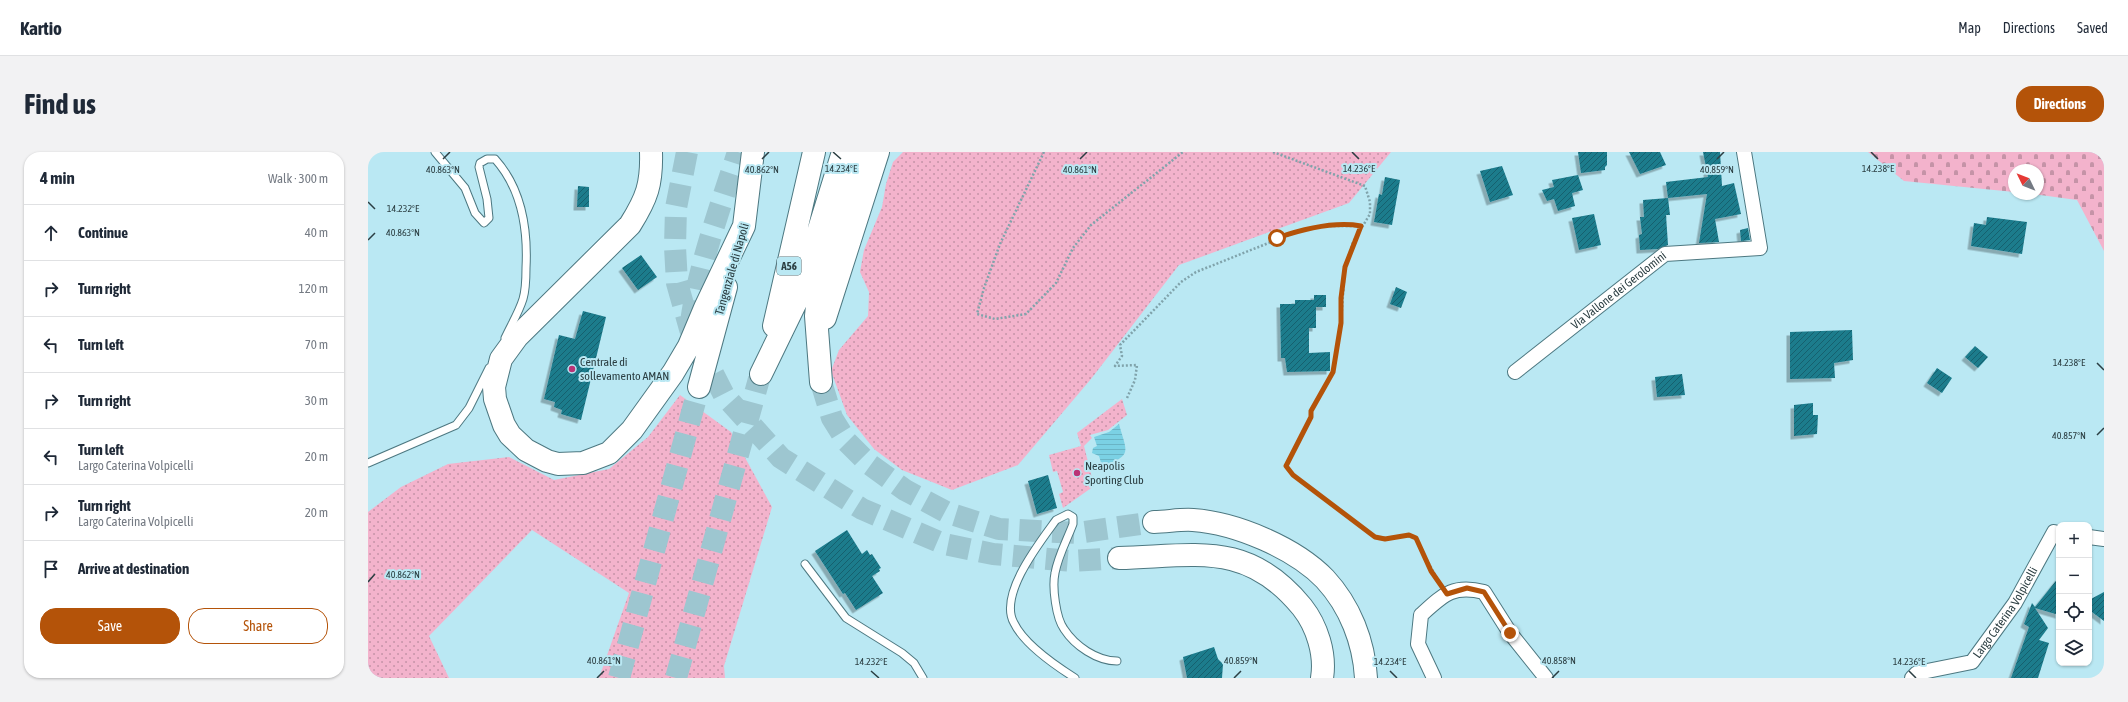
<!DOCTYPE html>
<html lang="en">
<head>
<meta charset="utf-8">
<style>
  body { margin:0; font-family:"Asap Condensed",sans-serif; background:#f2f2f3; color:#1f2937 }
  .controls { position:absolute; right:12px; bottom:12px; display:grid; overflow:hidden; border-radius:8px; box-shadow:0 1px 3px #0004 }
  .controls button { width:36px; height:36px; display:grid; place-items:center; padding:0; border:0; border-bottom:1px solid #e0e1e3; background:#fff; color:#1f2937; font:20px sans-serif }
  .compass { position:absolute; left:1640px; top:12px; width:36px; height:36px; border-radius:50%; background:#fff; box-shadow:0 1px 3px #0004; rotate:313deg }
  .stop { position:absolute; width:12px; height:12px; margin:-9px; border:3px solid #b45309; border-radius:50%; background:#fff }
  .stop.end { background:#b45309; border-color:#fff; box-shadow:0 1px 4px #0008 }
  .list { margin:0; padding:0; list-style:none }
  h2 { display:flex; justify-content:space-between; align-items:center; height:52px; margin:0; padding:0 16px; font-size:17px }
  h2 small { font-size:13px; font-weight:400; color:#747a83 }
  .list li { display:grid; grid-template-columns:26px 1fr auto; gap:12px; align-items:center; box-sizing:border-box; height:56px; padding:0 16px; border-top:1px solid #e0e1e3 }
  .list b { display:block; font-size:15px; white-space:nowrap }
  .list p { margin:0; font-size:13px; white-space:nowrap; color:#747a83 }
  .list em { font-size:13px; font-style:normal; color:#747a83 }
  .actions { display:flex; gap:8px; padding:12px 16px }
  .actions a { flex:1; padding:9px 0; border:1px solid #b45309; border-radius:16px; text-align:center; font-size:14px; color:#b45309 }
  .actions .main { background:#b45309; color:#fff }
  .icon { flex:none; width:22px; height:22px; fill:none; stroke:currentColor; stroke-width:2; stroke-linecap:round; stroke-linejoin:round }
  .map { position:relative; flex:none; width:1736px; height:526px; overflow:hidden; border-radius:16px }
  header { display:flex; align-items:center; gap:24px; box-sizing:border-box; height:56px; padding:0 20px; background:#fff; border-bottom:1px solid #e0e1e3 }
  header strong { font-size:19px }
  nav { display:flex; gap:22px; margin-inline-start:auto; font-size:14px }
  .intro { display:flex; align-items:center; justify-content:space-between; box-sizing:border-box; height:96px; padding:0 24px }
  h1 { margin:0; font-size:28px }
  .button { padding:10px 18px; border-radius:16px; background:#b45309; color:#fff; font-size:14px; font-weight:700 }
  main { display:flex; gap:24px; padding:0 24px }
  aside { flex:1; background:#fff; border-radius:16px; box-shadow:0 1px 3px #0004 }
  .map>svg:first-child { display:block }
  .grass { fill:url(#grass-dots) }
  .cemetery { fill:url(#cemetery-stones) }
  .water { fill:url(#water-rules) }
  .building { fill:url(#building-hatch); filter:url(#shadow) }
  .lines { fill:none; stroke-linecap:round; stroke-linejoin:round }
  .highway-tunnel { stroke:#9dc6d0; stroke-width:22; stroke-dasharray:22 11; stroke-linecap:butt }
  .lane-casing { stroke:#4d7881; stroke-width:9 }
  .street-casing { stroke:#4d7881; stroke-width:16 }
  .highway-casing { stroke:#4d7881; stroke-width:24 }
  .path { stroke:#80a3ab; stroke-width:2.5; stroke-dasharray:2 2; stroke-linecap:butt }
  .lane { stroke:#fff; stroke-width:7 }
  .street { stroke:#fff; stroke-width:14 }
  .highway { stroke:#fff; stroke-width:22 }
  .route { stroke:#b45309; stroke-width:5 }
  .ticks { fill:none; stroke:#2b3e42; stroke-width:1.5 }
  .poi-dot { fill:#b93376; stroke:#bae8f3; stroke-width:1.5 }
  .labels { text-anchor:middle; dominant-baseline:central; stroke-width:4; stroke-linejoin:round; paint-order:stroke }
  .shield { fill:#bae8f3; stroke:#567177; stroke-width:1 }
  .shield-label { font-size:11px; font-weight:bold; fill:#2b3e42 }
  .street-label { font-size:12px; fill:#2b3e42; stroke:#bae8f3 }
  .poi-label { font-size:12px; fill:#2b3e42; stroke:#bae8f3; text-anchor:start }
  .ticks-label { font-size:10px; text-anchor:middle; fill:#2b3e42; stroke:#bae8f3; stroke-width:4; stroke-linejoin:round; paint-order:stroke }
</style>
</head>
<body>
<header>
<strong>Kartio</strong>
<nav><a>Map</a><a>Directions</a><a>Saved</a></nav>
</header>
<div class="intro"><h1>Find us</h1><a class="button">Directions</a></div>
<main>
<aside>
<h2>4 min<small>Walk · 300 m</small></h2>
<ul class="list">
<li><svg class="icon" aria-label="ahead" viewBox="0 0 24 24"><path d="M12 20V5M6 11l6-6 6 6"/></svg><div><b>Continue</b></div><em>40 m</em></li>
<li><svg class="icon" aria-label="right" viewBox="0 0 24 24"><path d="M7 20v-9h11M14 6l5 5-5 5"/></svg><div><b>Turn right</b></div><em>120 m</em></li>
<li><svg class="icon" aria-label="left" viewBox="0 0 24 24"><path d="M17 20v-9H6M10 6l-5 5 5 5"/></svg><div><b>Turn left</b></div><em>70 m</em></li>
<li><svg class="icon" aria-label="right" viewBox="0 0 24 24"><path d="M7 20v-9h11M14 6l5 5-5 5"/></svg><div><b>Turn right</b></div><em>30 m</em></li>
<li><svg class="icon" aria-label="left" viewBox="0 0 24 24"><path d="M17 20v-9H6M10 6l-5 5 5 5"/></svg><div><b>Turn left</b><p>Largo Caterina Volpicelli</p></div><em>20 m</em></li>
<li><svg class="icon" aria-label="right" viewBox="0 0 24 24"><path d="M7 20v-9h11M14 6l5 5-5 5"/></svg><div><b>Turn right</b><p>Largo Caterina Volpicelli</p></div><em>20 m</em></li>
<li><svg class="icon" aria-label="arrive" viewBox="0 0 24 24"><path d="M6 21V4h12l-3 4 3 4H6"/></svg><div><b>Arrive at destination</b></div></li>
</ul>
<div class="actions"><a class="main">Save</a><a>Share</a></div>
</aside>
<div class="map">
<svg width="1736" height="526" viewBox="0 0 1736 526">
  <defs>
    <pattern id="grass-dots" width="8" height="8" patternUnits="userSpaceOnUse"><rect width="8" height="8" fill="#f3b3cc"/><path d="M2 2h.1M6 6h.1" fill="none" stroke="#c593a7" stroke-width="1.8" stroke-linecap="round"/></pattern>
    <pattern id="cemetery-stones" width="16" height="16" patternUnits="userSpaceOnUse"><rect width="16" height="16" fill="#f3b3cc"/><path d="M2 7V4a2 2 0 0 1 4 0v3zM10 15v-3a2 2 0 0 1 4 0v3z" fill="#c593a7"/></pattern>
    <pattern id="water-rules" width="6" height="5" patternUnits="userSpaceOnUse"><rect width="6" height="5" fill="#7bd1e4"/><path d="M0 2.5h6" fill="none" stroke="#6ab4c5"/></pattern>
    <pattern id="building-hatch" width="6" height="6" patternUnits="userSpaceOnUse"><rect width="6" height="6" fill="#1a7b8c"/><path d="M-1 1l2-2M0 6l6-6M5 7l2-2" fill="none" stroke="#17616e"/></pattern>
    <filter id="shadow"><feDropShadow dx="-3.5" dy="3.5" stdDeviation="0" flood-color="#0004"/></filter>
  </defs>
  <rect width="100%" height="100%" fill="#bae8f3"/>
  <!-- grass -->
  <path class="grass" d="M 535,0 L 1023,0 L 981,51 L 811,113 L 723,227 L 650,313 L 584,338 L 534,318 L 506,297 L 479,263 L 463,219 L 471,198 L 500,164 L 501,140 L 492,120 L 496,98 L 514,55 L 518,32 L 525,10 Z
    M 312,243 L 363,280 L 404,355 L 356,514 L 357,526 L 231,526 L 261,441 L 164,378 L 61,484 L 81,526 L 0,526 L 0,360 L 33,335 L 80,312 L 141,305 L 186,328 L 241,317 L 280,285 Z
    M 754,247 L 759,263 L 740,278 L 722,283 L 724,286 L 716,294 L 726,334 L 695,356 L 691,342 L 695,340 L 689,319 L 685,320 L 681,303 L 713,294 L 709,281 Z"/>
  <!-- cemetery -->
  <path class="cemetery" d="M 1500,0 L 1736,0 L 1736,99 L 1709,48 L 1665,42 L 1670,42 L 1670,18 L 1646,18 L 1646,40 L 1536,29 Z"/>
  <!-- water -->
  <path class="water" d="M 751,272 C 759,301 765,303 734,314 L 731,304 L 724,301 L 725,296 L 729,294 L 726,285 L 741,280 Z"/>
  <!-- building -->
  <path class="building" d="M 1210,0 L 1239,0 L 1239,13 L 1237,15 L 1237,18 L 1213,21 Z
    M 1261,0 L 1292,0 L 1298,13 L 1272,22 Z
    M 1335,0 L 1352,0 L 1354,34 L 1366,31 L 1373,62 L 1347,67 L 1351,90 L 1331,91 L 1339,42 L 1300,46 L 1298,30 L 1340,25 Z
    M 1134,14 L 1145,43 L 1122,50 L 1112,19 Z
    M 1210,23 L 1215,38 L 1204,41 L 1207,54 L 1190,59 L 1186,47 L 1179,49 L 1174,38 L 1186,35 L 1184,28 Z
    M 1017,25 L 1032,28 L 1024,73 L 1006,70 L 1011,42 L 1014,43 Z
    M 210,34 L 221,35 L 221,55 L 209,55 Z
    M 1300,46 L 1302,63 L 1298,63 L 1300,93 L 1290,97 L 1272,98 L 1271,83 L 1274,82 L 1272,65 L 1276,65 L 1275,48 Z
    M 1226,62 L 1233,93 L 1211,98 L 1204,66 Z
    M 1619,65 L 1659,70 L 1654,102 L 1603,94 L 1606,71 L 1618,73 Z
    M 1380,76 L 1382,88 L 1373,89 L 1372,78 Z
    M 273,103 L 289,125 L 270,138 L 254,116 Z
    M 1028,135 L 1039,140 L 1033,156 L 1022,152 Z
    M 946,143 L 958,143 L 958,155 L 948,155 L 948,176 L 941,176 L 941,201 L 962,200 L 962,219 L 919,220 L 917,206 L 913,206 L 912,152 L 927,152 L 927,148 L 946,148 Z
    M 215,159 L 238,165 L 213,268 L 193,262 L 194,258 L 186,255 L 187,250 L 176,247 L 191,183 L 207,187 Z
    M 1484,178 L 1485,208 L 1466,211 L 1467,226 L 1422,227 L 1422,180 Z
    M 1607,194 L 1620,205 L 1610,216 L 1597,205 Z
    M 1569,216 L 1584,226 L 1574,241 L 1559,231 Z
    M 1314,222 L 1317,243 L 1289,245 L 1287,225 Z
    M 1445,251 L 1445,263 L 1450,263 L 1449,282 L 1426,284 L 1426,253 Z
    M 680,323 L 689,356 L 669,362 L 660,329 Z
    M 479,378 L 494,402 L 499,398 L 502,403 L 504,402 L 513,416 L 511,417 L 512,419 L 504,424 L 515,441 L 488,458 L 477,441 L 475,442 L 447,399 Z
    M 1691,425 L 1691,463 L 1667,456 L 1680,476 L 1671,488 L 1681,491 L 1670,526 L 1643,526 L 1661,475 L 1656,472 L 1664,451 L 1667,455 Z
    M 1736,440 L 1736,469 L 1724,460 L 1721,451 L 1721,448 Z
    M 846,495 L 850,507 L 855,512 L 854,526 L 819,526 L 815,505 Z"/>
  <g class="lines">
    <!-- highway-tunnel -->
    <path class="highway-tunnel" d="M 319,0 L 308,56 L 307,95 L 309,131 L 322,177 L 356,243 L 413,306 L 494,357 L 576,392 L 625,402 L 704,409 L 751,406
      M 323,170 C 331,112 352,56 370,0
      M 453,230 L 464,266 L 479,290 L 501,312 L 537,338 L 580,361 L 631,377 L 709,381 L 786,370
      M 251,526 L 331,235
      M 308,526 L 391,227"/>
    <defs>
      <path id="lane" d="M 67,0 L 97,36 L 107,61 L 116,71 L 121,66 L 119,47 L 111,15 L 112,11 L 119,7 L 127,7 C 154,37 160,77 158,116 C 158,126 158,137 155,147 C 151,160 143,173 137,186
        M 0,311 L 88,273 L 101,256 L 121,216
        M 437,412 L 478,466 L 534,501 L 546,511 L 555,526
        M 707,526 C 688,514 656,492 646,471 C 630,443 672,390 688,368 L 700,362 L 705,365 L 705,372 C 699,388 690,404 687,421 C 684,435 688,466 696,477 C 707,494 729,509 749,509"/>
      <g id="street">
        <path id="s1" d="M 1147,220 L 1297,102 L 1392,96 L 1376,0"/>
        <path d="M 1721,385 L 1736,387"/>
        <path d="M 1066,526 L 1050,492 L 1053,463 C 1075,443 1085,432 1116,440 L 1142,481 L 1178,526"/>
        <path id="s2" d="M 1544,526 L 1549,521 L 1604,510 L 1647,451 L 1686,380 L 1691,381"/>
      </g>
      <path id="highway" d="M 283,0 C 284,32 279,46 262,73 L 149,185 L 133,207 L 126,235 L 127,247 L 136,273 L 142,283 L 158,298 L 179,309 L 190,312 L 215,311 L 241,301 L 264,278 L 305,221 L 321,194 L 337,156 L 376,74 L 385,0
        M 457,166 L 510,0
        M 406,174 L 446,0
        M 393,222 L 429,148 L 475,0
        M 453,230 L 448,164 L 451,135 L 492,0
        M 331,235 L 358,135
        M 786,370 C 799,370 812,367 825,368 C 868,371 927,396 957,427 C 982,454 996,490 998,526
        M 751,406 C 828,404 879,388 934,455 C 949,474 958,502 954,526"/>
    </defs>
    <!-- lane casing -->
    <use href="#lane" class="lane-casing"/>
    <!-- street casing -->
    <use href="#street" class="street-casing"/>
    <!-- highway casing -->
    <use href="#highway" class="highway-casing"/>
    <!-- path -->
    <path class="path" d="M 676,0 L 632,92 L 616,136 L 609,162 L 627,167 L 658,162 L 688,131 L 705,96 L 723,73 L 815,0
      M 905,0 L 997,34 L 1002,50 L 1002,62 L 985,90 L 977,115 L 973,171 L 965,220 L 943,259 L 943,265 L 918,314 L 925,323 L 1007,385 C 1021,388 1035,381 1047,386 L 1072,432
      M 759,246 L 767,228 L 769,213 L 747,214 L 754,204 L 752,193 L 813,130 L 828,120 L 933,78 L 956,74 L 993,74"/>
    <!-- lane -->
    <use href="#lane" class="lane"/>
    <!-- street -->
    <use href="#street" class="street"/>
    <!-- highway -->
    <use href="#highway" class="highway"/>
  </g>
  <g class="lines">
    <!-- route -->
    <path class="route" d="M 909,86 C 935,77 965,69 993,74 L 977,115 L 973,146 L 973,171 L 965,220 L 943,259 L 943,265 L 918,314 L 925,323 L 1007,385 L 1017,387 L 1041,383 L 1048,386 L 1063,419 L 1079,442 L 1099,436 L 1116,440 L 1142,481"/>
  </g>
  <!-- ticks -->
  <path class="ticks" d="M 465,0 L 473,7M 984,0 L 991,7M 1503,0 L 1510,7M 75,7 L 82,0M 394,7 L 401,0M 712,7 L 719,0M 1349,7 L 1356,0M 0,50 L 7,57M 0,88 L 7,81M 1729,211 L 1736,218M 1729,283 L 1736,276M 0,430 L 7,422M 503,519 L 511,526M 1022,519 L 1029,526M 1541,519 L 1548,526M 229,526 L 236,519M 866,526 L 873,519M 1184,526 L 1191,519"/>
  <!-- markers -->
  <g class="poi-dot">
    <circle cx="204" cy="217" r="4"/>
    <circle cx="709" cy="321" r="4"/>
  </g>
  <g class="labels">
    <!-- shield labels -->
    <rect class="shield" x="409" y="105" width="24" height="18" rx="3"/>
    <g class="shield-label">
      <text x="421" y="114">A56</text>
    </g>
    <!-- street labels -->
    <g class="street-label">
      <text transform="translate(364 117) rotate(-74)">Tangenziale di Napoli</text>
      <text stroke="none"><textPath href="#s1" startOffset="132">Via Vallone dei Gerolomini</textPath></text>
      <text stroke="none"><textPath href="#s2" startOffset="123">Largo Caterina Volpicelli</textPath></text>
    </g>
    <!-- poi labels -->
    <g class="poi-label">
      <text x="212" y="210">Centrale di<tspan x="212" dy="14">sollevamento AMAN</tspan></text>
      <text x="717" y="314">Neapolis<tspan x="717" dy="14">Sporting Club</tspan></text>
    </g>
  </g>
  <g class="ticks-label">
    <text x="473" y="20">14.234°E</text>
    <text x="991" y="20">14.236°E</text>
    <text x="1510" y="20">14.238°E</text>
    <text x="75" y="21">40.863°N</text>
    <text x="394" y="21">40.862°N</text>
    <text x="712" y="21">40.861°N</text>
    <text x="1349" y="21">40.859°N</text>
    <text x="35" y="60">14.232°E</text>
    <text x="35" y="84">40.863°N</text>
    <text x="1701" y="214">14.238°E</text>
    <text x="1701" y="287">40.857°N</text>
    <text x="35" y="426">40.862°N</text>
    <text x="236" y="512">40.861°N</text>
    <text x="873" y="512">40.859°N</text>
    <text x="1191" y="512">40.858°N</text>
    <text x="503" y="513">14.232°E</text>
    <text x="1022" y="513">14.234°E</text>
    <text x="1541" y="513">14.236°E</text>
  </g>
</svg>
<div class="controls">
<button>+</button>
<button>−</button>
<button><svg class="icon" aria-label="locate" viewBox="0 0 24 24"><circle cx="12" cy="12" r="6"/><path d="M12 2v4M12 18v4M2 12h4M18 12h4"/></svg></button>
<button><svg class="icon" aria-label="layers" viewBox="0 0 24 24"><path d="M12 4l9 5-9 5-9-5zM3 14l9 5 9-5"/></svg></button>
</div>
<svg class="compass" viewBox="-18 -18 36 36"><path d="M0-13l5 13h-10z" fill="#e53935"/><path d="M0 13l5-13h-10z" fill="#747a83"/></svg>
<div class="stop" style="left:909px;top:86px"></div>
<div class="stop end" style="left:1142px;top:481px"></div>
</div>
</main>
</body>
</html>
